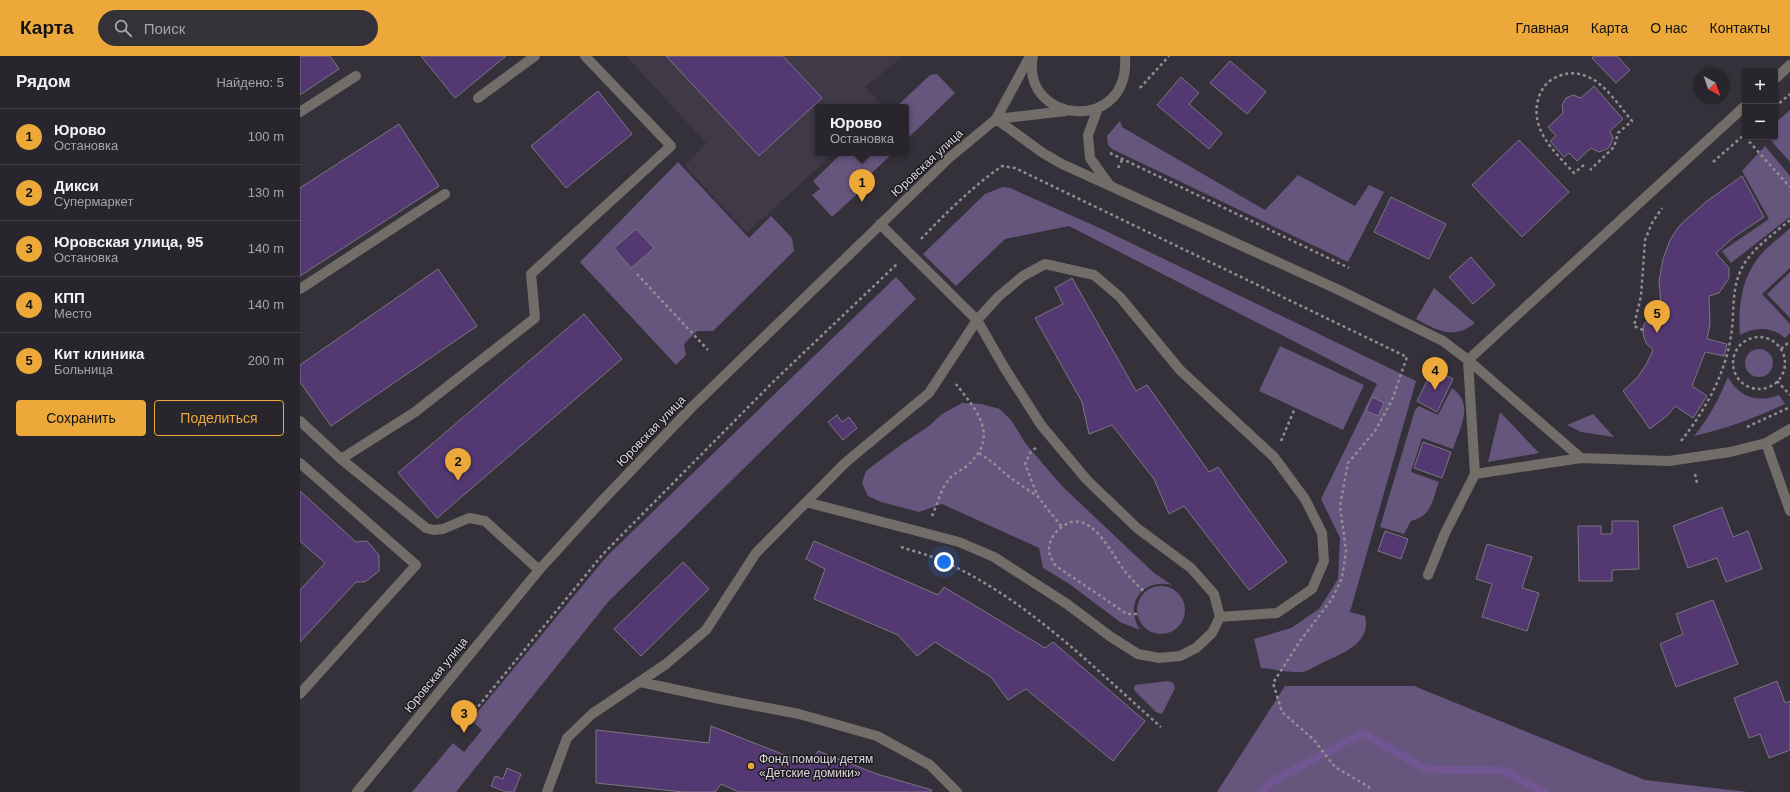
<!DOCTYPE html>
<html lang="ru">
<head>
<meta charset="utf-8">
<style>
  body { margin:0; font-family:Helvetica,sans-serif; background:#343138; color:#f1f3f6 }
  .controls { position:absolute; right:12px; top:12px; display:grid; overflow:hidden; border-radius:4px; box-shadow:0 1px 3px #0004 }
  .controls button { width:36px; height:36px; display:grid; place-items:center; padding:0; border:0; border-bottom:1px solid #444248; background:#28252c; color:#f1f3f6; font:20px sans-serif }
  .compass { position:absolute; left:1394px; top:12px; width:36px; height:36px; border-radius:50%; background:#28252c; box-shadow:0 1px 3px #0004; rotate:140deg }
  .you { position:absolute; left:644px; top:506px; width:14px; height:14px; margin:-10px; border:3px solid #fff; border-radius:50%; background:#1a73e8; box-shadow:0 0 0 6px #1a73e833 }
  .badge { display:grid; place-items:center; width:26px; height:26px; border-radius:50%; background:#eca93a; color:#111; font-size:13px; font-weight:700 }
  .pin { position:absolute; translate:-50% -33px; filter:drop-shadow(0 1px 2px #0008) }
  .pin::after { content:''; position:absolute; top:21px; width:14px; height:12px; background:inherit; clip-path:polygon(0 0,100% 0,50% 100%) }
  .popup { position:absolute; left:515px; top:48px; width:94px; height:52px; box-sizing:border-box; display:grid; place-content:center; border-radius:4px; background:#28252c; filter:drop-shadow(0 1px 3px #0005); font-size:13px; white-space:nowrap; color:#a5a5a9 }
  .popup b { font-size:15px; color:#f1f3f6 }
  .popup::after { content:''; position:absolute; left:50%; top:100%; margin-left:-8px; border:8px solid transparent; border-top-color:#28252c }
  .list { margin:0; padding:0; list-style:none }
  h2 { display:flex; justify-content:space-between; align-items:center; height:52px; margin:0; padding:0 16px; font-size:17px }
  h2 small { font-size:13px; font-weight:400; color:#a5a5a9 }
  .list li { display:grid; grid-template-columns:26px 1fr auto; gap:12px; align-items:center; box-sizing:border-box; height:56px; padding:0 16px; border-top:1px solid #444248 }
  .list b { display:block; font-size:15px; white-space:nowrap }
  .list p { margin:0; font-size:13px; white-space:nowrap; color:#a5a5a9 }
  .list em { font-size:13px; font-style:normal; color:#a5a5a9 }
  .actions { display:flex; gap:8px; padding:12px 16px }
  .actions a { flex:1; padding:9px 0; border:1px solid #eca93a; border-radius:4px; text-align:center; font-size:14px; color:#eca93a }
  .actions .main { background:#eca93a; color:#111 }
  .icon { flex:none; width:22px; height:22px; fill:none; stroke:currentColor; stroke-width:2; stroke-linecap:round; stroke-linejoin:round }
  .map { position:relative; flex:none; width:1490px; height:736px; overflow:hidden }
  header { display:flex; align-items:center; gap:24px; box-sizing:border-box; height:56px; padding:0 20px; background:#eca93a; color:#111 }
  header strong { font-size:19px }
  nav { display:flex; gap:22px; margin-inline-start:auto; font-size:14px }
  .search { width:280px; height:36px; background:#343138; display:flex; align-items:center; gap:10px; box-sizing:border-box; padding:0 14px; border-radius:22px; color:#a5a5a9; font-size:15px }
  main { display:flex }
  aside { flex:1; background:#28252c }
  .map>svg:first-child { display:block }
  .built { fill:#3f3948 }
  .green { fill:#66557c }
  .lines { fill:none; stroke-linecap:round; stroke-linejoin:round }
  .stream { stroke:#725692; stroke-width:8 }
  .building { fill:#533871; stroke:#7a7681 }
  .path { stroke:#908d95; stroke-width:2.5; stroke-dasharray:3 3; stroke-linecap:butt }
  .minor { stroke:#716d69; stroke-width:10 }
  .poi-dot { fill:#eca93a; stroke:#1c1a1e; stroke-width:1.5 }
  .labels { text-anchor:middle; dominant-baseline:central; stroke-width:3; stroke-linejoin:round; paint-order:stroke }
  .street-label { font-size:12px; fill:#dedbe1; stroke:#1c1a1e }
  .poi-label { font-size:12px; fill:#dedbe1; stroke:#1c1a1e; text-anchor:start }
</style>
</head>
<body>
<header>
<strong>Карта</strong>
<div class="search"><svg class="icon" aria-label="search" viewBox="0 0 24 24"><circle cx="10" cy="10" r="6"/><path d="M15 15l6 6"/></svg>Поиск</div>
<nav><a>Главная</a><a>Карта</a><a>О нас</a><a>Контакты</a></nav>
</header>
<main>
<aside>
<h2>Рядом<small>Найдено: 5</small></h2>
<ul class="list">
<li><span class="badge">1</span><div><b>Юрово</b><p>Остановка</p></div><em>100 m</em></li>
<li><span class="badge">2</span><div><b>Дикси</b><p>Супермаркет</p></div><em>130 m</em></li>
<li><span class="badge">3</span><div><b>Юровская улица, 95</b><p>Остановка</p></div><em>140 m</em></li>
<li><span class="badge">4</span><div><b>КПП</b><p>Место</p></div><em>140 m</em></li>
<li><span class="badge">5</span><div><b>Кит клиника</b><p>Больница</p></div><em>200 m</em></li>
</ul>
<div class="actions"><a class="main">Сохранить</a><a>Поделиться</a></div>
</aside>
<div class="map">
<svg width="1490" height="736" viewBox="0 0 1490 736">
  <rect width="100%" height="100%" fill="#35313b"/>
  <!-- built -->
  <path class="built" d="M 326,0 L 603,0 L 565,31 L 584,51 L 518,51 L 518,97 L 534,97 L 447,177 L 385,110 L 406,87 Z"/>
  <!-- green -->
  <path class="green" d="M 637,18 L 655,37 L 606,84 L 606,51 L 596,51 L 630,19 Z
    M 1490,54 L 1490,106 L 1468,81 L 1475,81 L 1475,67 Z
    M 820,65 L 822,71 L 965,154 L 998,119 L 1055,150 L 1069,129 L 1084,136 L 1048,206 L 812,93 L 808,89 L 807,80 Z
    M 1465,90 L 1490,120 L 1490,161 L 1431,207 L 1422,195 L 1469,163 L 1442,115 Z
    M 542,97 L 593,97 L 559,129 L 556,139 L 532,161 L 512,139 L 520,133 L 513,125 Z
    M 378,106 L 449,182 L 471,160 L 492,182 L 494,195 L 413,275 L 397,275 L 384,288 L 386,299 L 376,309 L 280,206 Z
    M 703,131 L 710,132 L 804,174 L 1116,325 L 1050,556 L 1065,560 C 1072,586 1044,597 1024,606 C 1017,609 1009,615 1002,616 C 988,617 974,613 961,612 L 954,583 L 991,572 L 1019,553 L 1038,523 L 1040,482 L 1021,443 L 1077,328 L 769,170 L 705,183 L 656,230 L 623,198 L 685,138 Z
    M 1490,172 L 1490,212 L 1462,238 L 1490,268 L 1490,277 L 1485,282 C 1472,270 1454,271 1440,279 C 1438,252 1441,224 1458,202 C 1466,191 1480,182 1490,172 Z
    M 1490,216 L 1490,262 L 1467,238 Z
    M 596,221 L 616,243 L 308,546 L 156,736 L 112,736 L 153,687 L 164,696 L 182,674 L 171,664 L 307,500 Z
    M 1134,232 L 1175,267 C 1153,284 1139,275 1116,263 Z
    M 980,290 L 1064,329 L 1043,374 L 959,335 Z
    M1445 307a14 14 0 1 1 28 0a14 14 0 1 1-28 0Z
    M 1428,321 C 1439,342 1458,347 1479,339 L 1485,348 C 1455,362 1426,373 1394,380 C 1409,362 1419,343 1428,321 Z
    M 1152,332 C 1175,349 1160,370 1153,393 L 1122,382 L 1111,416 L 1139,426 C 1132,445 1132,460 1111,465 L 1104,478 L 1080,471 L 1115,354 L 1119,350 L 1138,359 Z
    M 662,347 L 681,348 L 700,353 L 711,364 L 726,388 L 762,430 L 854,517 L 872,529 C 842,522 824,548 840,574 L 820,566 L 768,527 L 743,512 L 739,492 L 642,448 L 619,456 L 581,446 L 568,440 L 562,427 L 566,415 L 602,388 L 629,370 L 642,358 Z
    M 1200,356 L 1239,397 L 1188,406 Z
    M 1293,358 L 1314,381 L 1281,376 L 1267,369 Z
    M837 554a24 24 0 1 1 48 0a24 24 0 1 1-48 0Z
    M 868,625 L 873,627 L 875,632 L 862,658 L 856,656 L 834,634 L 835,629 Z
    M 985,630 L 1114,630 L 1345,724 L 1448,736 L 917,736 Z"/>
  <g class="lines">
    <!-- stream -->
    <path class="stream" d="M 963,736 L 968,728 L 1062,677 L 1126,713 L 1205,715 L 1244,736"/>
  </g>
  <!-- building -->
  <path class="building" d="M 0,0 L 30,0 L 39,13 L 0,39 Z
    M 121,0 L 206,0 L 155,42 Z
    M 366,0 L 483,0 L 522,42 L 459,100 Z
    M 1294,0 L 1317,0 L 1330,14 L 1316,27 L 1292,2 Z
    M 930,5 L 966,36 L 947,58 L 910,27 Z
    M 881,21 L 899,37 L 889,48 L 922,77 L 909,93 L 857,49 Z
    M 1294,30 L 1323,63 L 1310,75 L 1313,82 L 1310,90 L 1307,93 L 1299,96 L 1291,92 L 1277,105 L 1269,97 L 1264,101 L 1250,85 L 1256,80 L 1248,71 L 1263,57 L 1262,49 L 1266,42 L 1273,39 L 1281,42 Z
    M 298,35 L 332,78 L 266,132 L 231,90 Z
    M 99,68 L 139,130 L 0,220 L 0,132 Z
    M 1219,84 L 1269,136 L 1222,181 L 1172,129 Z
    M 1442,120 L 1464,161 L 1434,181 L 1416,197 L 1429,212 L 1429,222 L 1419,237 L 1409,240 L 1410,268 L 1407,283 L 1427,288 L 1424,300 L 1405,296 L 1392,330 L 1407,340 L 1393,362 L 1375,350 L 1368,359 L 1350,373 L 1323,335 L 1338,321 L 1347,307 L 1353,294 L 1346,287 L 1343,278 L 1344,268 L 1353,260 L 1362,260 L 1359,225 L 1363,203 L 1370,184 L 1380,169 L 1407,145 Z
    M 1091,141 L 1146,168 L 1129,203 L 1074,176 Z
    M 336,173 L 354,192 L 331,212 L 314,192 Z
    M 1171,201 L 1195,229 L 1173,248 L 1149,221 Z
    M 138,213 L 177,270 L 31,370 L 0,326 L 0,309 Z
    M 772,222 L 836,335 L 847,329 L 909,416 L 918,411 L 987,506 L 949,534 L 884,450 L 869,458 L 854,423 L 812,369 L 789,378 L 782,346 L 735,262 L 763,248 L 755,232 Z
    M 284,258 L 322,303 L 137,462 L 98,417 Z
    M 1133,313 L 1153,323 L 1137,356 L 1117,345 Z
    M 1072,341 L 1084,347 L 1078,360 L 1066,355 Z
    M 537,359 L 542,366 L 549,361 L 557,372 L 543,384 L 528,366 Z
    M 1123,386 L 1151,396 L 1142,422 L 1114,412 Z
    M 0,435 L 56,486 L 67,485 L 79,499 L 79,515 L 65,526 L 56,526 L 0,586 L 0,534 L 25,507 L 0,485 Z
    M 1422,451 L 1433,481 L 1448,475 L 1462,513 L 1426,526 L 1417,502 L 1388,512 L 1373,470 Z
    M 1312,465 L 1338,465 L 1339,513 L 1312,514 L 1312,525 L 1279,525 L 1278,470 L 1301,470 L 1301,478 L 1312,478 Z
    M 1085,475 L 1108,483 L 1101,503 L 1078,495 Z
    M 514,485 L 638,539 L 644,531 L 745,592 L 753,586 L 845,665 L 813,705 L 726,633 L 708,644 L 691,621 L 635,586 L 617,600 L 598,579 L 514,543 L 525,513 L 506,503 Z
    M 1187,488 L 1232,501 L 1222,532 L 1239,537 L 1227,575 L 1182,561 L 1192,528 L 1176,523 Z
    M 383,506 L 409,533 L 341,600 L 314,573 Z
    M 1413,544 L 1438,608 L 1376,631 L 1360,588 L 1383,578 L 1376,558 Z
    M 1477,625 L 1485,647 L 1490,645 L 1490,694 L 1469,702 L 1460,678 L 1449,682 L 1434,642 Z
    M 411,670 L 510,709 L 518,695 L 577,718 L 632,734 L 631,736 L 439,736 L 421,728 L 415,736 L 384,736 L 296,727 L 296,674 L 409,687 Z
    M 207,712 L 221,718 L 214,736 L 206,736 L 191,730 L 195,720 L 203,723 Z"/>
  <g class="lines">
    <!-- path -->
    <path class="path" d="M 840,32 L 869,0
      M 1475,51 L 1490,38
      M 1445,81 L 1490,131
      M 810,97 L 1049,212
      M 1413,106 L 1445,78
      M 1284,109 L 1274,117 C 1256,97 1230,75 1238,44 C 1240,36 1244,29 1251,24 C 1263,17 1273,15 1286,20 C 1305,27 1319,50 1332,65 L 1318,77 L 1314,91 L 1290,114
      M 818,112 L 822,104
      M 621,183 C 646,157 672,131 702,110 L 715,112 L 1107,301 L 1092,344 L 1075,375 L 1048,407 L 1040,450 L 1046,495 L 1042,522 L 1032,543 L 1000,585 L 973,627 L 982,656 L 1014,684 L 1035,711 L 1069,731 L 1068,736
      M 337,218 L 408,294
      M 1343,274 L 1334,270 L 1341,240 L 1345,184 L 1352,167 L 1362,152
      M1433 307a26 26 0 1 1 52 0a26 26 0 1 1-52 0Z
      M 1481,293 L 1490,285
      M 1477,325 L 1490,339
      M 1447,371 L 1490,351
      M 981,385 L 995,352
      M 1381,385 C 1407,352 1427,315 1432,273 C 1434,254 1432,235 1440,216 C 1449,194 1473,179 1490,164
      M 736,392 L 731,395 L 725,408 L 738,441 L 762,471
      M 679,397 L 692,406 L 708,420 L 738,441
      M 1395,418 L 1397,427
      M 632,460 C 637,449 641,433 649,423 C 655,416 665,413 671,406 C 699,377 675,353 656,328
      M 601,491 C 616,496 633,500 647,507 C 729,545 794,612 861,671
      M 837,558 L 827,558 L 756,510 C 751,503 747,496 750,487 C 752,480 757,474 763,470 C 790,451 811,497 824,514 C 830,522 837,529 845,536
      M 163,669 L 303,498 L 475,324 L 597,208"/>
    <!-- minor -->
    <path class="minor" d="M 733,0 C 719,67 831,80 825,0
      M 1475,23 L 1490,9
      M 178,42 L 235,0
      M 798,52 L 788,79 L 790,102 L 810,130
      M 0,56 L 56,20
      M 696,63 L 743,97 L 762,108 L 1039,234 L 1143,285 L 1168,304 L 1281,402 L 1369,405 L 1430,396 L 1466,387 L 1490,373
      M 696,63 L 766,55
      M 580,168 L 677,264 L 704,311 L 741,369 L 787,424 L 837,472 L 891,512 L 914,538 L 920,561
      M 0,233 L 145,138
      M 1168,304 L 1445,50
      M 0,365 L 41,403 L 126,472 L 134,474 L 143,473 L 169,462 L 185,465 L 239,514
      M 1466,387 L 1490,455
      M 41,403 L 115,356 L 235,262 L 231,218 L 371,90 L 285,0
      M 0,407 L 116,509 L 0,638
      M 1175,418 L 1281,402
      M 1128,519 L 1145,477 L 1175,418 L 1168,304
      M 340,626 L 415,642 L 499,658 L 577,680 L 630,709 L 657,736
      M 57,736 L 239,514 L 300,447 L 390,353 L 649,102 L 696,63 L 730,0
      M 247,736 L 267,682 L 292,658 L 366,608 L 406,574 L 456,497 L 545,407 L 629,337 L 677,264 L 699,240 L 723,220 L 745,208 L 794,219 L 820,241 L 880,314 L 974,401 L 1005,443 L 1022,477 L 1024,505 L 1012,533 L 977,557 L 920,561 L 912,577 L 896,592 L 880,600 L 859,602 L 838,598 L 811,581 L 767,548 L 694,501 L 659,486 L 506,446"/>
  </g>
  <!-- markers -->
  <circle class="poi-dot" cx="451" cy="710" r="4"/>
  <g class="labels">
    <!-- street labels -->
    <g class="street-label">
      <text transform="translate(627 107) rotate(-43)">Юровская улица</text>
      <text transform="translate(351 375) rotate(-46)">Юровская улица</text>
      <text transform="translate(136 619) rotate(-51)">Юровская улица</text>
    </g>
    <!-- poi labels -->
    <g class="poi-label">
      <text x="459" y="703">Фонд помощи детям<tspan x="459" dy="14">«Детские домики»</tspan></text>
    </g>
  </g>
</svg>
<div class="controls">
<button>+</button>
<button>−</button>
</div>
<svg class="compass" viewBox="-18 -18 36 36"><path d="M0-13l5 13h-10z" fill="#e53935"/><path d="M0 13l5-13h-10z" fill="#a5a5a9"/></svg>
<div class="you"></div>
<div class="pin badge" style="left:562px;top:146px">1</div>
<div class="popup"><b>Юрово</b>Остановка</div>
<div class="pin badge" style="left:158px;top:425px">2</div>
<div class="pin badge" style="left:164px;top:677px">3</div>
<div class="pin badge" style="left:1135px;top:334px">4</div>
<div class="pin badge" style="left:1357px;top:277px">5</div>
</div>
</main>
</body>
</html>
